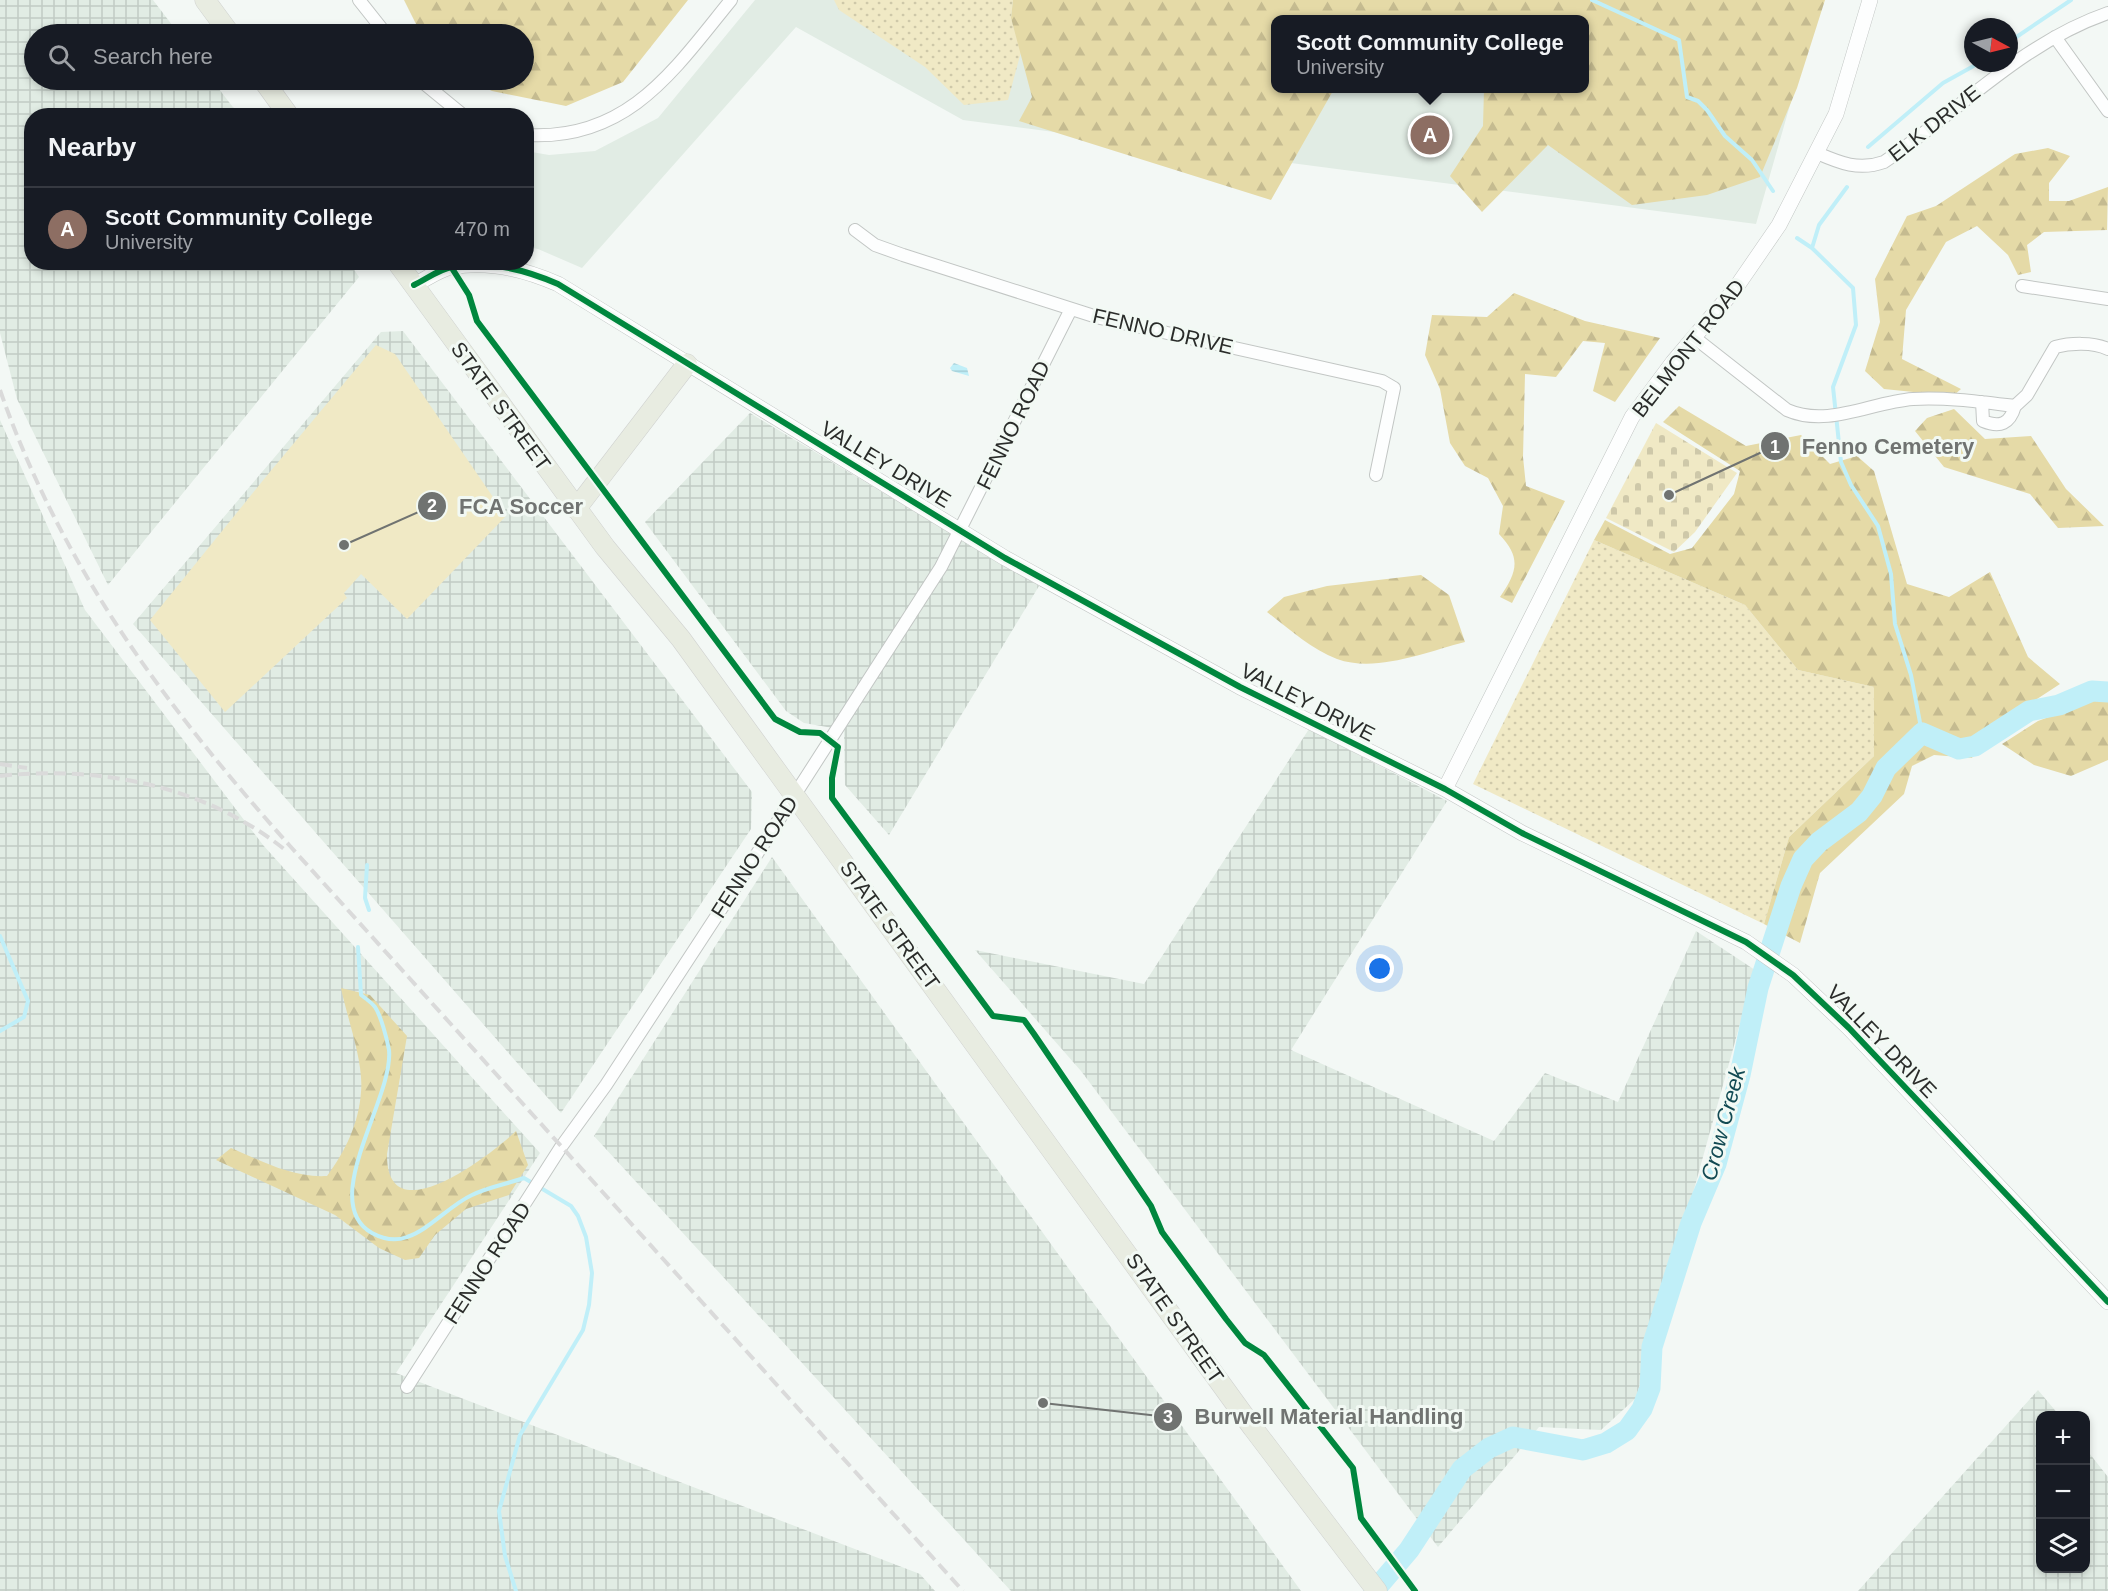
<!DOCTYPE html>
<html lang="en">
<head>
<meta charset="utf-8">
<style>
  body { margin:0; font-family:Arial,sans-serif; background:#20242c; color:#f1f3f6 }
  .controls { position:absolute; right:18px; bottom:18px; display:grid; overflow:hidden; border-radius:12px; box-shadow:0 3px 9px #0003 }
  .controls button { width:54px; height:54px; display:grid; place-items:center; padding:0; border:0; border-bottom:2px solid #363941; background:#171b24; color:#f1f3f6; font:30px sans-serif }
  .compass { position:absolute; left:1964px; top:18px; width:54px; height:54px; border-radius:50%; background:#171b24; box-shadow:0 3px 9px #0003; rotate:97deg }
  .you { position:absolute; left:1380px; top:969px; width:21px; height:21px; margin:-15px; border:4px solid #fff; border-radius:50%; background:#1a73e8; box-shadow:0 0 0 9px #1a73e833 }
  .badge { display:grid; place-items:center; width:39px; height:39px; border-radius:50%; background:#8c9099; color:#fff; font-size:20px; font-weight:700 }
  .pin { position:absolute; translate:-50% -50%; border:3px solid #fff; box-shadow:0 2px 6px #0006 }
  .popup { position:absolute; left:1271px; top:15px; width:318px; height:78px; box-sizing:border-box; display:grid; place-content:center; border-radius:12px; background:#171b24; filter:drop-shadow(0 2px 4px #0005); font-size:20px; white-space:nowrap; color:#9ea1a6 }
  .popup b { font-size:22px; color:#f1f3f6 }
  .popup::after { content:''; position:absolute; left:50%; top:100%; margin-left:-12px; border:12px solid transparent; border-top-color:#171b24 }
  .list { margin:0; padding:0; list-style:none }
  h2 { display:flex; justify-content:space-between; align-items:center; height:78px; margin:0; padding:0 24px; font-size:26px }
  h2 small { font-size:20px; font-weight:400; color:#9ea1a6 }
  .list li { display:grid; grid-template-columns:39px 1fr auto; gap:18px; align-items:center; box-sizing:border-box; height:84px; padding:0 24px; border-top:2px solid #363941 }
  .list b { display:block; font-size:22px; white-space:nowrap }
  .list p { margin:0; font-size:20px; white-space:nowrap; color:#9ea1a6 }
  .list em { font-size:20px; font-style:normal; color:#9ea1a6 }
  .icon { flex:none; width:33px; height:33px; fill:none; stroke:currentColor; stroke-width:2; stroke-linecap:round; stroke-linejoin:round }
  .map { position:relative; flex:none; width:2108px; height:1591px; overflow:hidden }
  .search { position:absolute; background:#171b24; box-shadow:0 3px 9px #0003; left:24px; top:24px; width:510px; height:66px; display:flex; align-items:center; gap:15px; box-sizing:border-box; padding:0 21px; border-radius:33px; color:#9ea1a6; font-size:22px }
  .panel { position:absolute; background:#171b24; box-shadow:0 3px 9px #0003; left:24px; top:108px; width:510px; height:162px; border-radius:24px }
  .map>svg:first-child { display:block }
  .built { fill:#e1ece4; fill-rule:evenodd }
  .industrial { fill:url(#industrial-grid) }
  .grass { fill:url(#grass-dots) }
  .forest { fill:url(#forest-firs) }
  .cemetery { fill:url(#cemetery-stones) }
  .pitch { fill:#f0e9c5 }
  .water { fill:url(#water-rules) }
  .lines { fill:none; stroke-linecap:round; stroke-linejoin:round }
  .stream { stroke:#c0eff8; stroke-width:4 }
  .river { stroke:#c0eff8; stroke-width:21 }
  .minor-casing { stroke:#c2c6c4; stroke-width:14 }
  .tertiary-casing { stroke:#c2c6c4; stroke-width:16 }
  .primary-casing { stroke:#d0d2d0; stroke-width:21 }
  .minor { stroke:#fdfefe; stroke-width:12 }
  .tertiary { stroke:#fdfefe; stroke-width:15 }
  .primary { stroke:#e8ece1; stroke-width:20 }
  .rail { stroke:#dadada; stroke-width:4; stroke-dasharray:12 6; stroke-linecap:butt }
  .cycleway-casing { stroke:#f2f9f4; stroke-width:10 }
  .cycleway { stroke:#00873e; stroke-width:6 }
  .labels { text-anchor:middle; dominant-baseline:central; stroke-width:6; stroke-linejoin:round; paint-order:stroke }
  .street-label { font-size:21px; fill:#2a2c2a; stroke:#f2f9f4 }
  .water-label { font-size:22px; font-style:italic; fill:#124a53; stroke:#f2f9f4 }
  .leader { fill:none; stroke:#707371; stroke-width:2 }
  .callout-dot { fill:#707371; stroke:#f2f9f4; stroke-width:2 }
  .mark-label { font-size:18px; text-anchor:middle; font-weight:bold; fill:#fff }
  .callout-label { font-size:22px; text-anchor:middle; font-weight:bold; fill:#707371; stroke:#f2f9f4; stroke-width:6; stroke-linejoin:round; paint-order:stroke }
</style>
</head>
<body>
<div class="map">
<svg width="2108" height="1591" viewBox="0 0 2108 1591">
  <defs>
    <pattern id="industrial-grid" width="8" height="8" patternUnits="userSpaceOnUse" patternTransform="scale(1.5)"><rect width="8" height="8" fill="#e1ece4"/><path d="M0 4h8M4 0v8" fill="none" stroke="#c1cbc4"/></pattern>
    <pattern id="grass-dots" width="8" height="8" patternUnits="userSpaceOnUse" patternTransform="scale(1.5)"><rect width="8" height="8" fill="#f0e9c5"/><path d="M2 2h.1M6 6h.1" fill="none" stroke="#cec8a9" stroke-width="1.8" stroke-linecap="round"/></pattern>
    <pattern id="forest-firs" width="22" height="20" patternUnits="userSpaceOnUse" patternTransform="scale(1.5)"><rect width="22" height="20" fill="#e5daa7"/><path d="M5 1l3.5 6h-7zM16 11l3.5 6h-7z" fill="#c5bb90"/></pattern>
    <pattern id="cemetery-stones" width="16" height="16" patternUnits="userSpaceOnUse" patternTransform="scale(1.5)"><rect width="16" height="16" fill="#f0e9c5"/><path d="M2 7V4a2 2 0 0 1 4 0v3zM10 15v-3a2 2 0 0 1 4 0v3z" fill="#cec8a9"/></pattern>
    <pattern id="water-rules" width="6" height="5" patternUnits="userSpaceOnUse" patternTransform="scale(1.5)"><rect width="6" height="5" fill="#c0eff8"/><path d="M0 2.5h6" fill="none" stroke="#a5cdd5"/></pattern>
  </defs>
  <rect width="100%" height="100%" fill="#f3f8f5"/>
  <!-- built -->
  <path class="built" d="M 755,0 L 1820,0 L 1756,224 L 963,120 L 796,27 L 582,268 L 538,249 L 527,247 L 526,151 L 549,155 L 595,151 L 658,118 ZM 1276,20 L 1585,20 L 1585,88 L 1276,88 Z"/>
  <!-- industrial -->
  <path class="industrial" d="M 0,0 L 153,0 L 179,34 L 34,34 L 34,80 L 212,80 L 239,115 L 32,116 L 32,262 L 349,262 L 359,277 L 108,585 L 17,399 L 0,333 Z
    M 403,331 L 752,792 L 751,829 L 561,1113 L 133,624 L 381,332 Z
    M 750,413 L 1039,586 L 889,835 L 845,785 L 844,730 L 804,723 L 786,711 L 645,522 Z
    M 0,420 L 85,610 L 263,845 L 540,1153 L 396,1373 L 920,1574 L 935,1591 L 0,1591 Z
    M 1309,729 L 1447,801 L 1291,1050 L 1494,1141 L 1545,1073 L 1618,1102 L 1696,931 L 1755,970 L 1636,1398 L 1601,1430 L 1539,1427 L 1438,1547 L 1081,1071 L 975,950 L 1144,984 Z
    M 772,857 L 1301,1591 L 1011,1591 L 594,1136 Z
    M 2038,1390 L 2059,1415 L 2040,1416 L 2040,1568 L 2086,1568 L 2086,1449 L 2108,1477 L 2108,1591 L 1858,1591 Z"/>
  <!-- grass -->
  <path class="grass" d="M 834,0 L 1013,0 L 1011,18 L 1021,52 L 1008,100 L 964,105 L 925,67 L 839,10 Z
    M 1594,540 L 1745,605 L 1798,670 L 1874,687 L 1874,756 L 1789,837 L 1764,924 L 1473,784 Z"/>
  <!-- forest -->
  <path class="forest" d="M 404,0 L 688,0 L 623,82 L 566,106 L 492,91 L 470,80 L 524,80 L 524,34 L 421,34 Z
    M 1013,0 L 1825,0 L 1797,88 L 1760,177 L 1707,195 L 1632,205 L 1548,145 L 1482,212 L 1450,176 L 1483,126 L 1484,89 L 1585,88 L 1585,20 L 1276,20 L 1276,88 L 1334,89 L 1271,200 L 1019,121 L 1032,97 L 1011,18 Z
    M 2048,148 L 2070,156 L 2049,183 L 2049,201 L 2069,201 L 2108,187 L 2107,230 L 2044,232 L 2027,245 L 2031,272 L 2018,275 L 2008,255 L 1977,226 L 1946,242 L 1906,310 L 1902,359 L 1961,389 L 1953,396 L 1884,389 L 1865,371 L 1880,322 L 1875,279 L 1907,216 L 1936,206 L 2015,154 Z
    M 1514,293 L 1585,321 L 1660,338 L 1615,402 L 1593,391 L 1605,343 L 1583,341 L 1556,377 L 1525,374 L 1523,457 L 1526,486 L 1565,501 L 1512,603 L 1500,597 C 1517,572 1522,558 1499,534 L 1503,506 L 1488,478 L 1465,466 L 1450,443 L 1440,389 L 1425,355 L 1432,315 L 1487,317 Z
    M 1679,406 L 1746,446 L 1801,435 L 1830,464 L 1857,456 L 1874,471 L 1907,584 L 1949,597 L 1990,572 L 2028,657 L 2060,684 L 1983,734 L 1972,758 L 1934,755 L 1912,766 L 1904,794 L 1820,873 L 1800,943 L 1764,924 L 1789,837 L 1874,756 L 1874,687 L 1798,670 L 1745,605 L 1594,540 L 1605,520 L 1670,554 L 1692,548 L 1734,494 L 1740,471 L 1663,422 Z
    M 1954,409 L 1985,439 L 2031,436 L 2066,489 L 2104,526 L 2058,528 L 2030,494 L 1944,467 L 1915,431 L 1927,418 Z
    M 1421,575 L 1449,595 L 1465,642 C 1426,652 1376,673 1337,659 C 1311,649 1289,629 1267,612 L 1284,597 L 1327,586 Z
    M 2097,699 L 2108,699 L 2108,760 L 2071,776 L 2034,765 L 2002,744 L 2038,721 Z
    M 341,988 L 370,995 L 407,1036 L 387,1154 C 386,1237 492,1154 516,1131 L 528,1165 L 509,1195 L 466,1209 L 435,1235 L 419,1258 L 405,1260 L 379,1248 L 335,1215 L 216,1160 L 231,1148 C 262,1161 292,1178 327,1176 C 345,1152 359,1123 361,1092 C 364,1062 347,1018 341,988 Z"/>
  <!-- cemetery -->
  <path class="cemetery" d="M 1656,423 L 1737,473 L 1695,532 L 1674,552 L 1606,518 Z"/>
  <!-- pitch -->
  <path class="pitch" d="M 376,345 L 395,354 L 506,516 L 407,619 L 361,574 L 344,593 L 347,598 L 225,712 L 150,620 L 269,473 Z"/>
  <!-- water -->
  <path class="water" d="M 954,363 L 967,368 L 969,376 L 952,371 L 950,368 Z"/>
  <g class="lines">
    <!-- stream -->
    <path class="stream" d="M 1592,0 L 1679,40 L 1687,97 L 1698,101 L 1707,110 L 1725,136 L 1752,160 L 1773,191
      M 2009,42 L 2071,0
      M 1868,147 L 1943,83 L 1979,63
      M 1797,238 L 1812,248 L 1853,288 L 1856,325 L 1833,387 L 1841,462 L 1851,485 L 1878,526 L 1891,574 L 1895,624 L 1911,675 L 1922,733
      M 1812,248 L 1819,225 L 1847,187
      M 367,865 L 365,898 L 369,910
      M 0,936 L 28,1001 L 24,1017 L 0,1031
      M 358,947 L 361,995 C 365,998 371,1002 375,1007 C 381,1016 387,1039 389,1050 C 394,1098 317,1202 372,1233 C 383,1239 394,1242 407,1237 C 429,1230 450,1205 472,1195 C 488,1187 507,1184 524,1178 L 571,1206 L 578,1216 L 586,1237 L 592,1273 L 589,1305 L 583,1330 L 520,1435 L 499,1511 L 505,1556 L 516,1591"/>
    <!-- river -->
    <path class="river" d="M 1374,1591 L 1409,1550 L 1462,1469 L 1489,1448 L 1513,1437 L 1583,1450 L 1606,1443 L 1627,1430 L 1642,1409 L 1650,1388 L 1652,1347 L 1691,1223 L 1716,1164 L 1740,1075 L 1758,988 L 1791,886 L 1803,859 L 1819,842 L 1859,812 L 1872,796 L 1886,768 L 1922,733 L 1959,749 L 1975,746 L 2029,711 L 2059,705 L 2092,691 L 2108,692"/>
    <defs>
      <path id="minor" d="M 359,0 L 386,34
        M 2055,37 L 2108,111
        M 420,80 L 464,116
        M 526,135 C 628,141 674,70 731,0
        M 1817,153 C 1840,163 1859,171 1884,162 C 1958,112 2021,43 2108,13
        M 855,230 L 875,245 L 903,255 L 1100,318 L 1382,381 L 1394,388 L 1376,475
        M 2022,286 L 2108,299
        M 1695,338 L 1787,410 C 1828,428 1871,402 1913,399 C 1946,397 1982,402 2015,406
        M 1982,402 L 1983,421 C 2000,428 2010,424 2015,406
        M 2015,406 L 2027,395 L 2055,347 C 2070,343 2093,342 2108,349
        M 407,1387 L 561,1147 L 606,1085 L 744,874 L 941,567 L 1071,309"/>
      <path id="tertiary" d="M 414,285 C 425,280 439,269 452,267 C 488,260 526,270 558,284 L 1005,558 L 1240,687 L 1445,789 L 1522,833 L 1746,942 L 1793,975 L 1849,1028 L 2108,1302
        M 1445,789 L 1632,417 L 1673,362 L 1735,289 L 1779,225 L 1836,114 L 1870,0"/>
      <path id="primary" d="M 205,0 L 230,34
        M 263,80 L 289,116
        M 397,262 L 605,547 L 681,639 L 1253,1428 L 1377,1591
        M 576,509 L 687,364"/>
    </defs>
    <!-- minor casing -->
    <use href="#minor" class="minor-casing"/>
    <!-- tertiary casing -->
    <use href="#tertiary" class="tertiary-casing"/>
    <!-- primary casing -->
    <use href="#primary" class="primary-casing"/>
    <!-- minor -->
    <use href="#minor" class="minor"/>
    <!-- tertiary -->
    <use href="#tertiary" class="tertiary"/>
    <!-- primary -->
    <use href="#primary" class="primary"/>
    <!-- rail -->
    <path class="rail" d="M 0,390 C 62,568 166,707 290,846 L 963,1591
      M 0,764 L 27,768
      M 0,776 C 100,765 205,786 284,849"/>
    <defs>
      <path id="cycleway" d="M 448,262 L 469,295 L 477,321 L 775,719 L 800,732 L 820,733 L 838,747 L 832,778 L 832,798 L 993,1016 L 1024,1020 L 1034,1034 L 1151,1206 L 1162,1232 L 1226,1319 L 1245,1343 L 1264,1355 L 1353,1468 L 1361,1518 L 1415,1591
        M 414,285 C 425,280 439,269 452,267 C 488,260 526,270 558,284 L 1005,558 L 1240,687 L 1445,789 L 1522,833 L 1746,942 L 1793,975 L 1849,1028 L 2108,1302"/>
    </defs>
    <!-- cycleway casing -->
    <use href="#cycleway" class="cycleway-casing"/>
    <!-- cycleway -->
    <use href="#cycleway" class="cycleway"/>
  </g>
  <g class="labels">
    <!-- street labels -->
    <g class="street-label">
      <text transform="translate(1934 123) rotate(-38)">ELK DRIVE</text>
      <text transform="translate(1163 331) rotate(13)">FENNO DRIVE</text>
      <text transform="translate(1688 348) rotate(-52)">BELMONT ROAD</text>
      <text transform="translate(501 406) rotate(54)">STATE STREET</text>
      <text transform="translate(1013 425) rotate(-64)">FENNO ROAD</text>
      <text transform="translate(886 464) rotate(31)">VALLEY DRIVE</text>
      <text transform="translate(1308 702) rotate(27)">VALLEY DRIVE</text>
      <text transform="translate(754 857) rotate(-57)">FENNO ROAD</text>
      <text transform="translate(890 925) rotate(54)">STATE STREET</text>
      <text transform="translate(1882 1041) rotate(46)">VALLEY DRIVE</text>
      <text transform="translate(487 1263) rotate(-57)">FENNO ROAD</text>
      <text transform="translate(1175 1318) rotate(55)">STATE STREET</text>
    </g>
    <!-- water labels -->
    <g class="water-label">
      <text transform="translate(1723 1124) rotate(-75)">Crow Creek</text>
    </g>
  </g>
  <!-- callouts -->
  <path class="leader" d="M1669 495L1775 446M344 545L432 506M1043 1403L1168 1417"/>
  <g class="callout-dot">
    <circle cx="1669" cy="495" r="6"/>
    <circle cx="344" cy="545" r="6"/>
    <circle cx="1043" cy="1403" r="6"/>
    <circle cx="1775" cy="446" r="15"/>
    <circle cx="432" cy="506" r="15"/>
    <circle cx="1168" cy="1417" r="15"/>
  </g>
  <g class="mark-label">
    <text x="1775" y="453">1</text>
    <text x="432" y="512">2</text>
    <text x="1168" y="1423">3</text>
  </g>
  <g class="callout-label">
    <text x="1888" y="454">Fenno Cemetery</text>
    <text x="521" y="514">FCA Soccer</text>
    <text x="1329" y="1424">Burwell Material Handling</text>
  </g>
</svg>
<div class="controls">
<button>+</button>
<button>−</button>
<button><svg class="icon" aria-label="layers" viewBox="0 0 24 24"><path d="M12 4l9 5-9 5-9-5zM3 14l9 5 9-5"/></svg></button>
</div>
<svg class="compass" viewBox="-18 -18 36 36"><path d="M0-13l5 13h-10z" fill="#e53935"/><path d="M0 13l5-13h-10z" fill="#9ea1a6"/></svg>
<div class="you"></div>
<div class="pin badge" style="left:1430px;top:135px;background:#8d6e63">A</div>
<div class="popup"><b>Scott Community College</b>University</div>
<div class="search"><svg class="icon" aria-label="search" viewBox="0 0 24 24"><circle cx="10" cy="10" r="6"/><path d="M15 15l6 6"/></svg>Search here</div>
<section class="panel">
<h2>Nearby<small></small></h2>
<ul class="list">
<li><span class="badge" style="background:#8d6e63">A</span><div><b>Scott Community College</b><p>University</p></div><em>470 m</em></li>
</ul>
</section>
</div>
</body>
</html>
